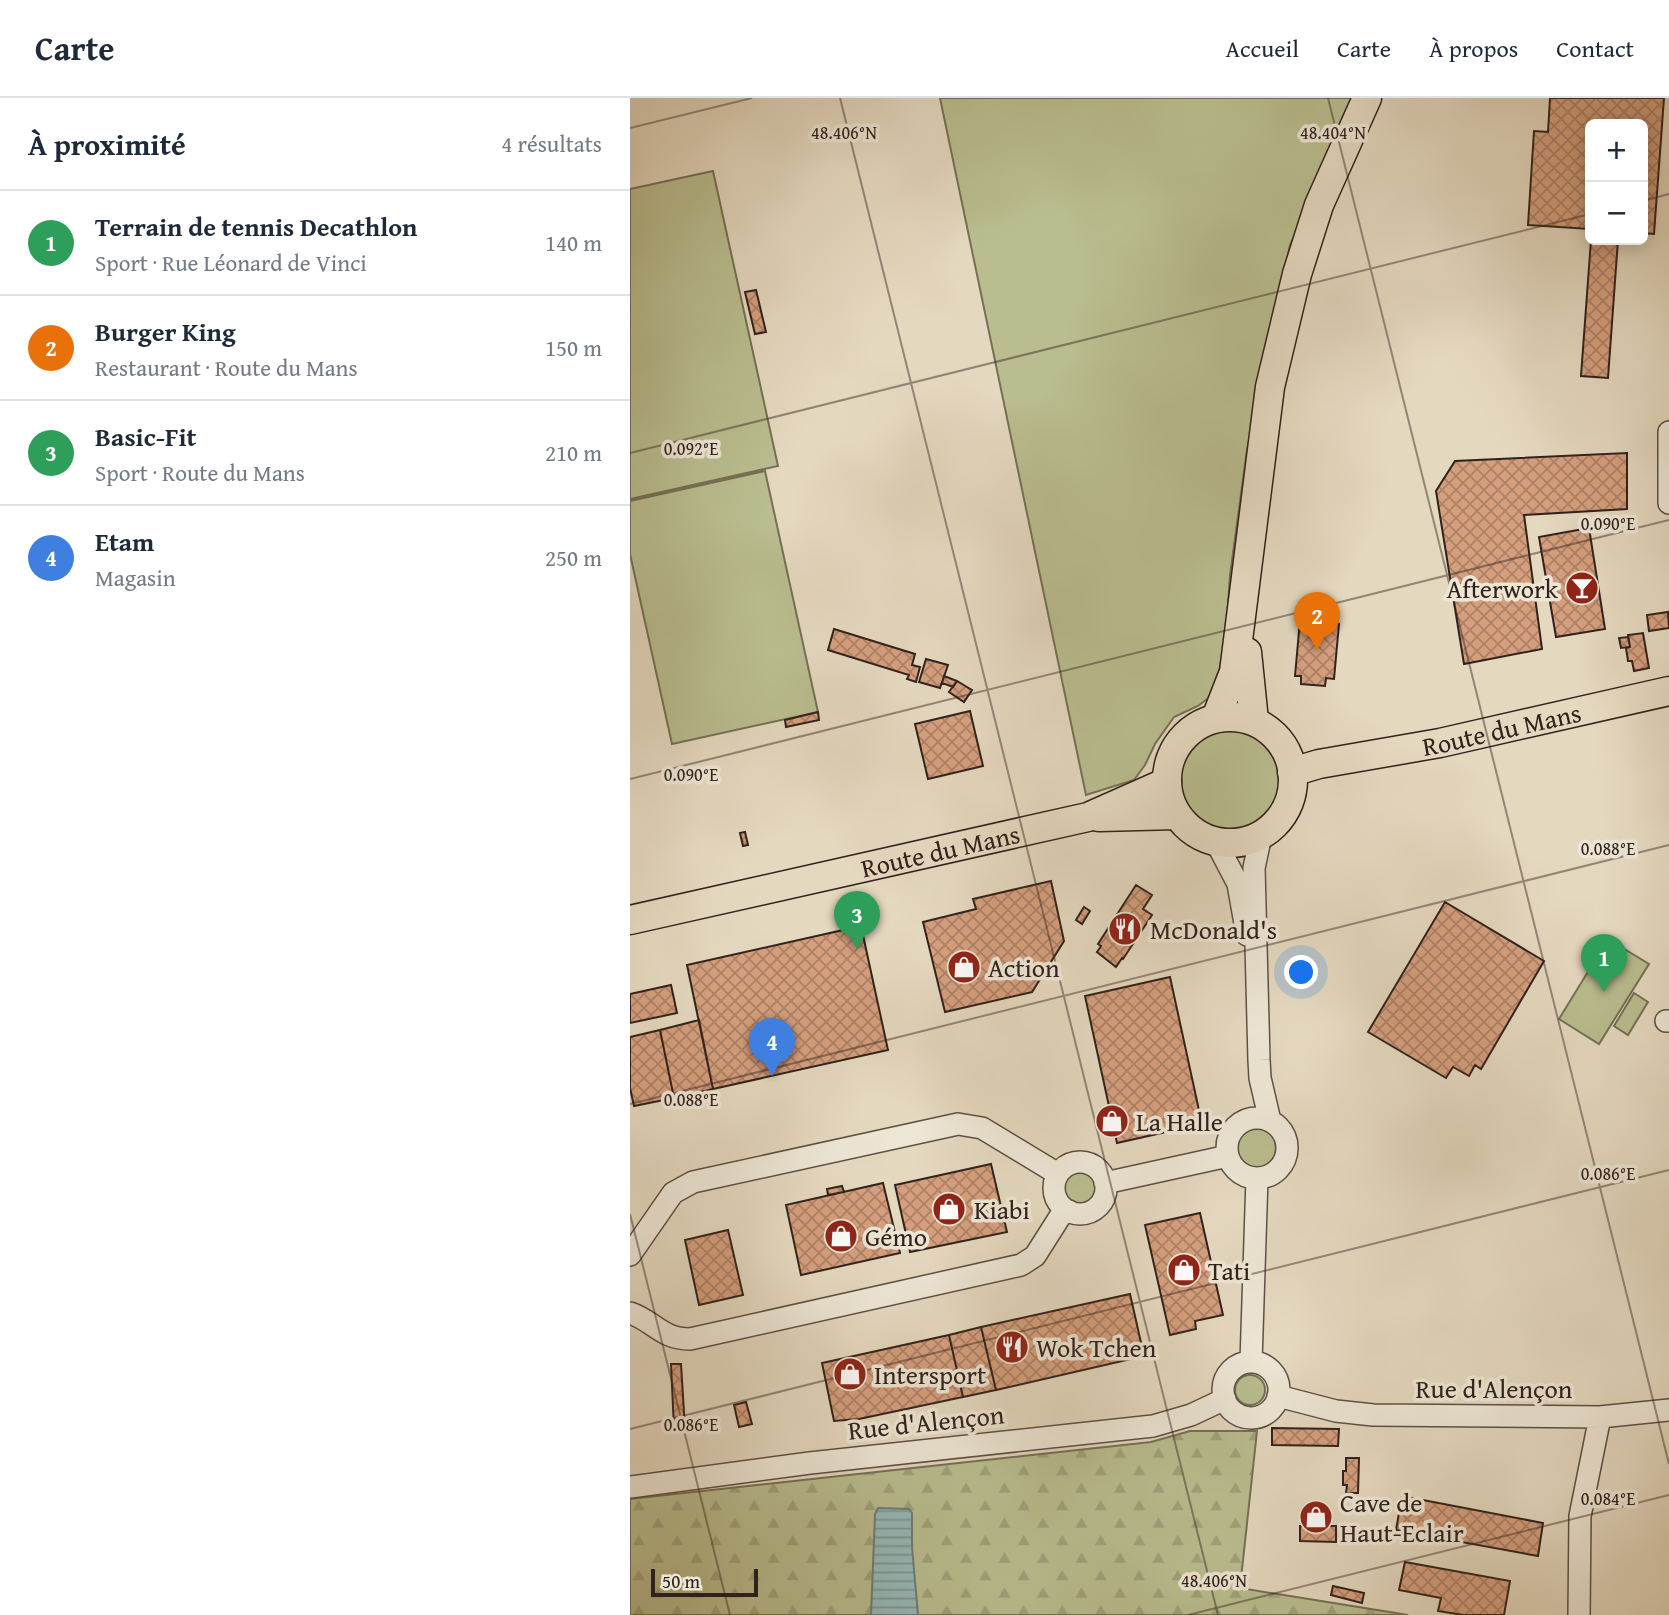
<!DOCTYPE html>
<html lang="fr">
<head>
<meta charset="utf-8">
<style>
  body { margin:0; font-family:"Gentium Book Plus",serif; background:#f6f6f7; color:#1f2937 }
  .controls { position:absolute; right:21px; top:21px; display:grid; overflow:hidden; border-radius:10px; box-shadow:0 4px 18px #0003 }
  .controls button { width:63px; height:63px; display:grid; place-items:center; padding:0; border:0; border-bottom:2px solid #e0e1e3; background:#fff; color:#1f2937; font:35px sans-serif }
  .scale { position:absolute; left:21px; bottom:18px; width:107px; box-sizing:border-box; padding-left:7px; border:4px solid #31221c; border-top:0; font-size:19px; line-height:24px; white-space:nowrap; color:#31221c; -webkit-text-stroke:5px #ede6d5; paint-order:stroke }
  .you { position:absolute; left:672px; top:875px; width:24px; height:24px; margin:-18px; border:5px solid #fff; border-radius:50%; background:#1a73e8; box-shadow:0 0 0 10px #1a73e833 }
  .badge { display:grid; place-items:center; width:46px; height:46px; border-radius:50%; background:#ea580c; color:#fff; font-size:23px; font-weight:700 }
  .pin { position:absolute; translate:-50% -58px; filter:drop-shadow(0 2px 4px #0008) }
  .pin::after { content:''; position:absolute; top:37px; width:24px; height:21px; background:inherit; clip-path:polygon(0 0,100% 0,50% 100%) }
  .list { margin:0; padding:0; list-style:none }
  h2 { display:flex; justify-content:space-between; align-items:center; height:91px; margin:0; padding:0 28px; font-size:30px }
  h2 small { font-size:23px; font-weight:400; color:#747a83 }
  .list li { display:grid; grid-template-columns:46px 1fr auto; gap:21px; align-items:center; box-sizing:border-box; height:105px; padding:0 28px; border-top:2px solid #e0e1e3 }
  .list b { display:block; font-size:26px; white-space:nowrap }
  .list p { margin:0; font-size:23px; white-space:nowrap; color:#747a83 }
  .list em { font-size:23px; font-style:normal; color:#747a83 }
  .map { position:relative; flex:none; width:1039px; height:1517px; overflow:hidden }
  header { display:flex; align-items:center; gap:42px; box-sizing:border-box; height:98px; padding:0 35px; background:#fff; border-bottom:2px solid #e0e1e3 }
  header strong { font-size:33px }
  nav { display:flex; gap:38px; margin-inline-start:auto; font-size:24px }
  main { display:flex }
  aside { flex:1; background:#fff }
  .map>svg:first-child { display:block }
  .green { fill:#b9bd8f; stroke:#757056; stroke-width:2 }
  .forest { fill:url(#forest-firs); stroke:#757056; stroke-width:2 }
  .water { fill:url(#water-rules); stroke:#6e7d7a; stroke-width:2 }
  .building { fill:url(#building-cross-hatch); stroke:#31221c; stroke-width:2 }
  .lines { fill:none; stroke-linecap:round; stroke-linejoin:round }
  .minor-casing { stroke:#5e5045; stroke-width:24 }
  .major-casing { stroke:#31221c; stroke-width:31 }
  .minor { stroke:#ede6d5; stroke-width:21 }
  .major { stroke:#e4d8bf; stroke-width:28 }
  .ticks { fill:none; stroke:#31221c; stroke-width:2; stroke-opacity:0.45 }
  .labels { text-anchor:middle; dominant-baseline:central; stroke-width:7; stroke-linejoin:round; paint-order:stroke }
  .poi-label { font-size:26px; fill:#31221c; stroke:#ede6d5; text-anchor:start }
  .street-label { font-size:26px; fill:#31221c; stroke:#ede6d5 }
  .ticks-label { font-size:18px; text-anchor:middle; fill:#31221c; stroke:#ede6d5; stroke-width:7; stroke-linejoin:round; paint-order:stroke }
</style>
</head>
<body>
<header>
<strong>Carte</strong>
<nav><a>Accueil</a><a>Carte</a><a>À propos</a><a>Contact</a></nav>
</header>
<main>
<aside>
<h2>À proximité<small>4 résultats</small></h2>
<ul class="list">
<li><span class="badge" style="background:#2e9e5b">1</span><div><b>Terrain de tennis Decathlon</b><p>Sport · Rue Léonard de Vinci</p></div><em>140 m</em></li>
<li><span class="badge" style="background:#e8710a">2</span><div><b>Burger King</b><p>Restaurant · Route du Mans</p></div><em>150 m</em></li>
<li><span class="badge" style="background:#2e9e5b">3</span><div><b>Basic-Fit</b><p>Sport · Route du Mans</p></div><em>210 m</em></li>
<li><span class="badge" style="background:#3f7fe0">4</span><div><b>Etam</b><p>Magasin</p></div><em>250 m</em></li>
</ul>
</aside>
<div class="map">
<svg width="1039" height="1517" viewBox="0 0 1039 1517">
  <defs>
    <pattern id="forest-firs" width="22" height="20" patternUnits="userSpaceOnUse" patternTransform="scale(1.75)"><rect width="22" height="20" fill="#b9bd8f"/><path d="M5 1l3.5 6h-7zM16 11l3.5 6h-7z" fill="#a0a27b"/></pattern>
    <pattern id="water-rules" width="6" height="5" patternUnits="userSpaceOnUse" patternTransform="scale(1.75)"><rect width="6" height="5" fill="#97b9b8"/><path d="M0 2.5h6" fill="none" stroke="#7c9695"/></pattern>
    <pattern id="building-cross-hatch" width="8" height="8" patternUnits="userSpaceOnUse" patternTransform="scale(1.75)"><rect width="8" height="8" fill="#d59f7d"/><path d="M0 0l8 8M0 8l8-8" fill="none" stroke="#ad8166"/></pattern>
  </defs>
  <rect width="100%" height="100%" fill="#e4d8bf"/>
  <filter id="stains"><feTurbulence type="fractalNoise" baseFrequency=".00286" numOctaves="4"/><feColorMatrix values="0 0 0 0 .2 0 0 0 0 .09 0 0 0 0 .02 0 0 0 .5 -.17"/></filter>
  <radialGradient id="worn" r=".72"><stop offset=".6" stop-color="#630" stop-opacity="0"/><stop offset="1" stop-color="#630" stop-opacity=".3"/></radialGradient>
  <!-- green -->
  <path class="green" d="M 310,0 L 727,0 L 660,147 L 617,352 L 600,477 L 596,538 L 585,595 L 568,608 L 544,619 L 525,646 L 515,667 L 504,682 L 456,697 Z
    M 83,73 L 148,368 L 0,401 L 0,91 Z
    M 135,373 L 188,614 L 42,646 L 0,456 L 0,403 Z
    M549 682a52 52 0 1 1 104 0a52 52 0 1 1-104 0Z
    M 978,841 L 1019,866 L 969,946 L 929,921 Z
    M 1004,895 L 1018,904 L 998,937 L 984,928 Z
    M606 1050a20 20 0 1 1 40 0a20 20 0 1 1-40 0Z
    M431 1090a19 19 0 1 1 38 0a19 19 0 1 1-38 0Z
    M605 1292a15 15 0 1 1 30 0a15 15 0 1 1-30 0Z"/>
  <!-- forest -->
  <path class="forest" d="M 560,1333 L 627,1333 L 610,1490 L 778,1517 L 0,1517 L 0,1401 L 521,1344 Z"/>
  <!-- water -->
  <path class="water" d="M 248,1410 L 279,1411 L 282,1415 L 282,1449 L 288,1517 L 241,1517 L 245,1416 Z"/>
  <!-- building -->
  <path class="building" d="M 920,0 L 1034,0 L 1024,136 L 1013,135 L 1013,26 L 960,26 L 960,131 L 898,127 L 904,33 L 918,34 Z
    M 961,142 L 988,142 L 978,280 L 951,278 Z
    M 126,192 L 136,234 L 125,236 L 115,194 Z
    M 997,355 L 997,411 L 894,417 L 912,551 L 834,566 L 806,393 L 825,363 Z
    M 959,430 L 975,531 L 926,539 L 909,439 Z
    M 1038,514 L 1039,530 L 1019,533 L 1017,517 Z
    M 670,522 L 709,526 L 704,581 L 696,580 L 695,588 L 671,586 L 671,578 L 665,578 Z
    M 204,531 L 285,556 L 282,567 L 290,569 L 286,584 L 277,581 L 279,577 L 198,552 Z
    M 1013,535 L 1019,570 L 1004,573 L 1002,563 L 998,563 L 996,550 L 1000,549 L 998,537 Z
    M 998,539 L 1000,549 L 991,550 L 989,540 Z
    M 296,561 L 318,567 L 310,590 L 289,584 Z
    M 314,578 L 327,583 L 323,589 L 312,585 Z
    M 327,583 L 342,592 L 334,604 L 319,594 Z
    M 340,613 L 353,668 L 298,681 L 285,626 Z
    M 188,614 L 189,622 L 156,629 L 155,622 Z
    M 115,734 L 118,747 L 113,748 L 110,735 Z
    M 421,783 L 434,843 L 402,894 L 315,914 L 293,824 L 346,811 L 343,801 Z
    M 506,787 L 522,797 L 513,811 L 522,817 L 493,861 L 492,860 L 486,869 L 467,854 L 471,848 L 468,846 Z
    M 815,804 L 914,863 L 851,971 L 845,967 L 839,978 L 823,969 L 816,980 L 738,934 Z
    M 454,809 L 460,813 L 452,826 L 446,822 Z
    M 231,828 L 258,952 L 83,991 L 57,867 Z
    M 540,879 L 572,1026 L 487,1045 L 455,898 Z
    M 41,887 L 47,915 L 0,925 L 0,896 Z
    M 69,922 L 83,991 L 44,1000 L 30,932 Z
    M 30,932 L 44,1000 L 4,1008 L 0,990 L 0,939 Z
    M 361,1066 L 377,1134 L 280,1154 L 265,1087 Z
    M 253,1085 L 270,1155 L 171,1177 L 156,1107 Z
    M 212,1088 L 214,1094 L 198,1097 L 197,1091 Z
    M 570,1115 L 593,1217 L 565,1223 L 566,1231 L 540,1237 L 515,1127 Z
    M 98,1132 L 113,1197 L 69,1207 L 55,1142 Z
    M 500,1196 L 514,1258 L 366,1292 L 351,1229 Z
    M 351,1229 L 366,1292 L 333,1299 L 319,1237 Z
    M 319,1237 L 333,1299 L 229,1321 L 204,1323 L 192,1265 Z
    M 41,1266 L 51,1266 L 55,1331 L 44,1331 Z
    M 116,1304 L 122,1326 L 109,1329 L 104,1307 Z
    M 642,1330 L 709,1331 L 708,1348 L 642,1347 Z
    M 716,1360 L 729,1360 L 728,1395 L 716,1395 L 717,1387 L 713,1387 L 713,1373 L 716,1373 Z
    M 772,1398 L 913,1425 L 908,1458 L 766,1432 Z
    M 670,1428 L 706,1428 L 706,1444 L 670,1443 Z
    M 775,1464 L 880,1483 L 874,1517 L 833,1517 L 808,1513 L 811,1500 L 769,1492 Z
    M 703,1488 L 734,1495 L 732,1505 L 701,1497 Z"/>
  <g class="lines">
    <defs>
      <path id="minor" d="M 1039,334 L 1039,405
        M 631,737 L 624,770 L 629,962 L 630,980 L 640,1023
        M 586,744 L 608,786 L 617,837
        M 1036,923 L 1039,923
        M597 1050a30 30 0 1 1 60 0a30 30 0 1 1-60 0Z
        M424 1090a26 26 0 1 1 52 0a26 26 0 1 1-52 0Z
        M 475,1085 L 598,1058
        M 0,1157 L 43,1095 L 63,1084 L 328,1026 L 352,1030 L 428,1076
        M 0,1215 C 24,1223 31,1241 60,1241 L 391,1167 L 405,1158 L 431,1117 L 439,1113
        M 621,1264 L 627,1080
        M593 1292a28 28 0 1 1 56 0a28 28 0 1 1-56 0Z
        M 648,1298 L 706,1313 L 743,1317 L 970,1319 L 1039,1312
        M 0,1389 L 180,1365 L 523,1328 L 561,1317 L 595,1301
        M 949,1517 L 950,1418 L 970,1319"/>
      <g id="major">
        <path d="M 617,554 L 624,623"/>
        <circle cx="600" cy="682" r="63"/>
        <path d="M 586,620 L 604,574 L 640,289 L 667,176 L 689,107 L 737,0"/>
        <path id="s1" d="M 662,674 L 689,666 L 810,645 L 1039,593"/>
        <path d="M 469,719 L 547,717"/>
        <path id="s2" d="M 0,822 L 458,719 L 537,684"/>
      </g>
    </defs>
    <!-- minor casing -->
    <use href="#minor" class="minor-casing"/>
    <!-- major casing -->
    <use href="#major" class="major-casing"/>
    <!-- minor -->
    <use href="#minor" class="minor"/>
    <!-- major -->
    <use href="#major" class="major"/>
  </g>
  <!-- ticks -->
  <path class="ticks" d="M 210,0 L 588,1517M 698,0 L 1039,1366M 0,30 L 122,0M 1013,103 L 1039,96M 0,355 L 960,116M 0,681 L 1039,422M 0,1006 L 1039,747M 0,1116 L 100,1517M 0,1331 L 1039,1072M 558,1517 L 1039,1397"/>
  <!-- icons -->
  <defs>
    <symbol id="bar-disc" viewBox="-11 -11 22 22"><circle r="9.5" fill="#8f2418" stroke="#ede6d5"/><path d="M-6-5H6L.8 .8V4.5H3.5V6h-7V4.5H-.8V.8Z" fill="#fff"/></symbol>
    <symbol id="restaurant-disc" viewBox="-11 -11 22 22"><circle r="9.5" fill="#8f2418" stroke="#ede6d5"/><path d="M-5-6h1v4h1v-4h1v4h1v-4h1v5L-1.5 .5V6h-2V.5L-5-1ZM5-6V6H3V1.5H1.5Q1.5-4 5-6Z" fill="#fff"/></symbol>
    <symbol id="shop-disc" viewBox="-11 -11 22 22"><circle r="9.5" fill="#8f2418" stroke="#ede6d5"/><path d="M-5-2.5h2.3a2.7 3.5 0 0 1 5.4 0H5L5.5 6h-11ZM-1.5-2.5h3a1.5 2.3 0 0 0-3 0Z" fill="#fff"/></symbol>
  </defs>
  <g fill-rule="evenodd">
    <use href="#bar-disc" x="933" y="471" width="38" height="38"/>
    <use href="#restaurant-disc" x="476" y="812" width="38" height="38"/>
    <use href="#shop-disc" x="315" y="850" width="38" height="38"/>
    <use href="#shop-disc" x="463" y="1004" width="38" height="38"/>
    <use href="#shop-disc" x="300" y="1092" width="38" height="38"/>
    <use href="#shop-disc" x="192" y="1119" width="38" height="38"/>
    <use href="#shop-disc" x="535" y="1153" width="38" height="38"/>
    <use href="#restaurant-disc" x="363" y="1230" width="38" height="38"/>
    <use href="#shop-disc" x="201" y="1257" width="38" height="38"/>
    <use href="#shop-disc" x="667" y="1400" width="38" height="38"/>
  </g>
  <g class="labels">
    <!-- poi labels -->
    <g class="poi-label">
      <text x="928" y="490" text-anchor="end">Afterwork</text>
      <text x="520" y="831">McDonald's</text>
      <text x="358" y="869">Action</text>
      <text x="506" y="1023">La Halle</text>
      <text x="344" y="1111">Kiabi</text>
      <text x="235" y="1138">Gémo</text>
      <text x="578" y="1172">Tati</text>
      <text x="406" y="1249">Wok Tchen</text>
      <text x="244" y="1276">Intersport</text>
      <text x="710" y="1404">Cave de<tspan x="710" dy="30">Haut-Eclair</tspan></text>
    </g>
    <!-- street labels -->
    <g class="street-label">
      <text stroke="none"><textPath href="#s1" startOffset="214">Route du Mans</textPath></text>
      <text stroke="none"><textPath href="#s2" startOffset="318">Route du Mans</textPath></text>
      <text x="864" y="1290">Rue d'Alençon</text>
      <text transform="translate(296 1324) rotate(-6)">Rue d'Alençon</text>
    </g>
  </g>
  <g class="ticks-label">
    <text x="214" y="41">48.406°N</text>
    <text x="703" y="41">48.404°N</text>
    <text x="61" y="357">0.092°E</text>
    <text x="978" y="432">0.090°E</text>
    <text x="61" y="683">0.090°E</text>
    <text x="978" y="757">0.088°E</text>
    <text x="61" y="1008">0.088°E</text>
    <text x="978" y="1082">0.086°E</text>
    <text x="61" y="1333">0.086°E</text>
    <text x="978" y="1407">0.084°E</text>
    <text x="584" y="1489">48.406°N</text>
  </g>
  <rect width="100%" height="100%" filter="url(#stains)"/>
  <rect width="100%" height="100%" fill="url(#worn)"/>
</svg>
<div class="controls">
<button>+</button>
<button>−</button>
</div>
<div class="scale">50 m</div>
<div class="you"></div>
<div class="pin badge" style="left:974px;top:894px;background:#2e9e5b">1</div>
<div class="pin badge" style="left:687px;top:552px;background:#e8710a">2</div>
<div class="pin badge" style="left:227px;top:851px;background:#2e9e5b">3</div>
<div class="pin badge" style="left:142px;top:978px;background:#3f7fe0">4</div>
</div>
</main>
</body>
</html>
